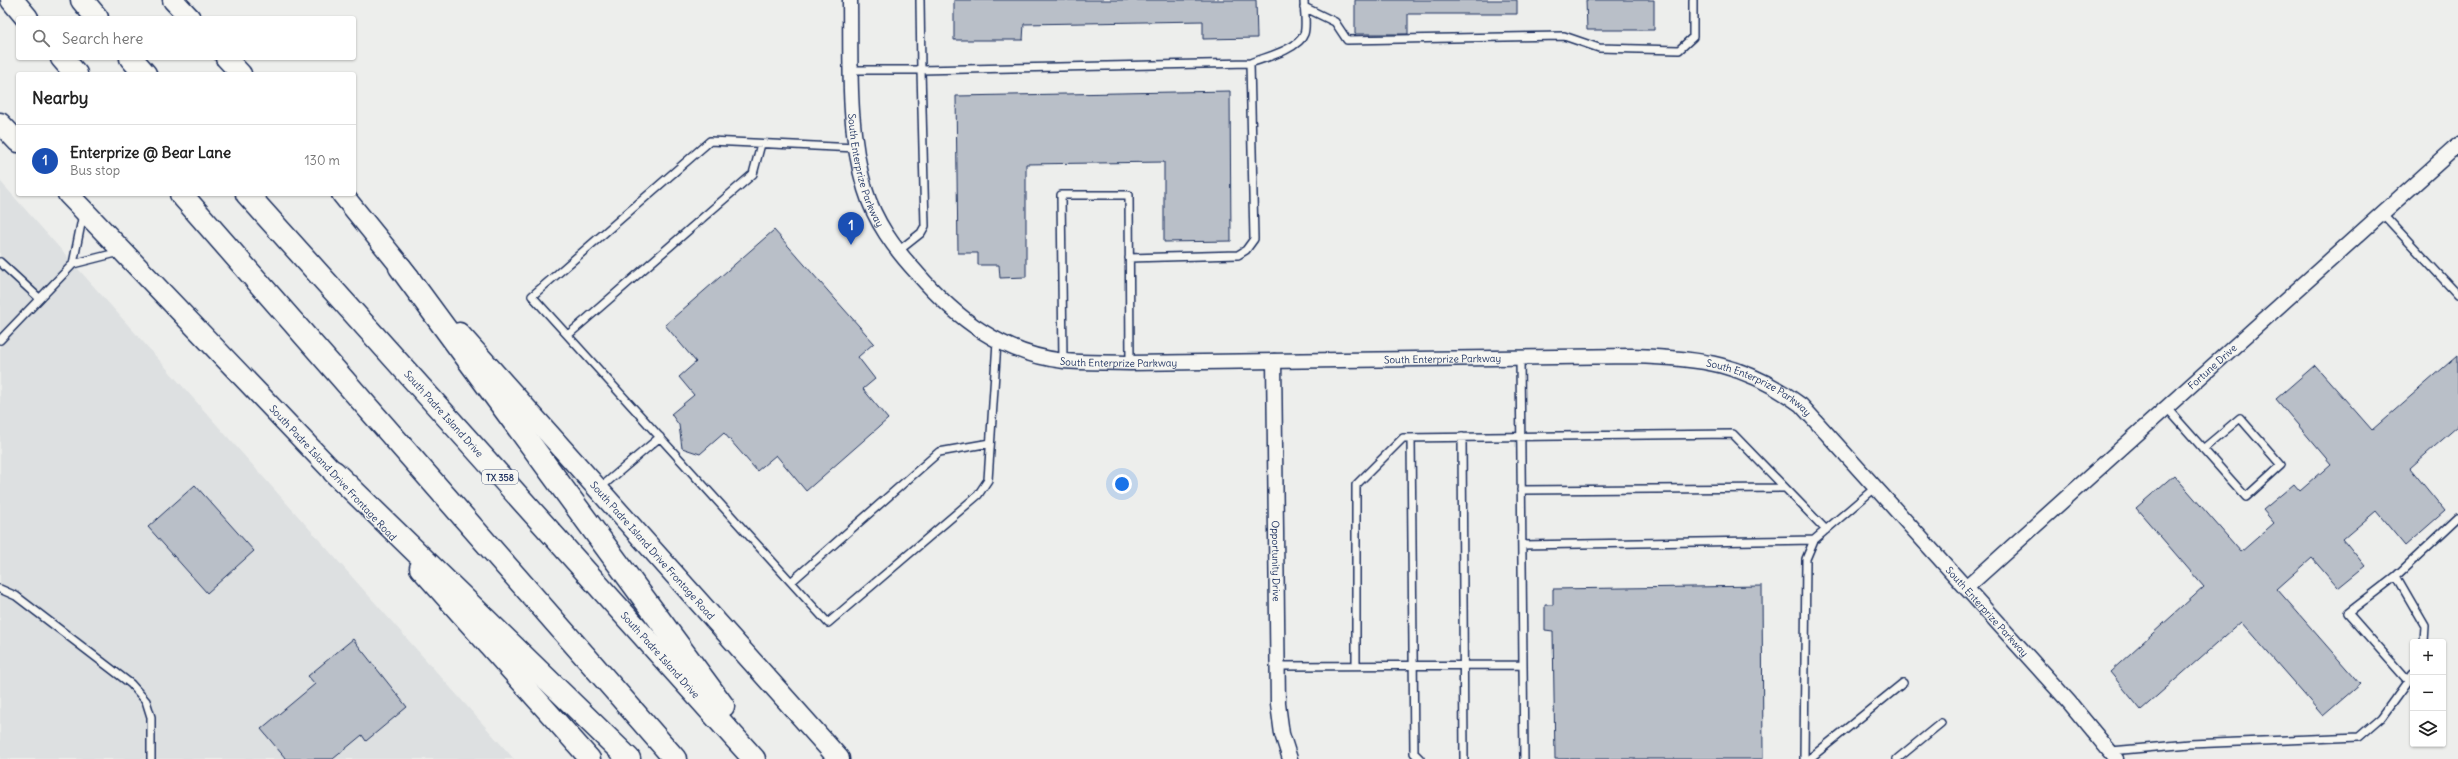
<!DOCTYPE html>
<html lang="en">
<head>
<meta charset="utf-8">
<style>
  body { margin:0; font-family:Delius,sans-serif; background:#f6f6f6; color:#222 }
  .controls { position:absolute; right:12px; bottom:12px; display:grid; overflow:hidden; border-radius:4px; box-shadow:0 1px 3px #0004 }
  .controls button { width:36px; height:36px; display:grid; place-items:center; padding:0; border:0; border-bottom:1px solid #e0e0e0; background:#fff; color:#222; font:20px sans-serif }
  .you { position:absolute; left:1122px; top:484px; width:14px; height:14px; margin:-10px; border:3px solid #fff; border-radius:50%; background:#1a73e8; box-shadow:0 0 0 6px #1a73e833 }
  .badge { display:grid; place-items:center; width:26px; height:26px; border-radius:50%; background:#1b2f5e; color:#fff; font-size:13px; font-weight:700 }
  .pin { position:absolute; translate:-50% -33px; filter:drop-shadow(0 1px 2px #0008) }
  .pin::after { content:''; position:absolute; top:21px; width:14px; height:12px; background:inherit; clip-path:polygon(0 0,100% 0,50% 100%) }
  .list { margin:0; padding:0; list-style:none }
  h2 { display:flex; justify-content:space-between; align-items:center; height:52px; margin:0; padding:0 16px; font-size:17px }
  h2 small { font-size:13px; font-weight:400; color:#767676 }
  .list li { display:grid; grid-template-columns:26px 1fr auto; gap:12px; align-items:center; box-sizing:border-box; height:72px; padding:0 16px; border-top:1px solid #e0e0e0 }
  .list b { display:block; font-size:15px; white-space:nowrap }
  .list p { margin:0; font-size:13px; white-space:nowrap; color:#767676 }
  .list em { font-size:13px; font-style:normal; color:#767676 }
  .icon { flex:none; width:22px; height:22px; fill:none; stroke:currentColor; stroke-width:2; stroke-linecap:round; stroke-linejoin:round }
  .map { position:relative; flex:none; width:2458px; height:759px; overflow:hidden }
  .search { position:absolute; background:#fff; box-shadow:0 1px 3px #0004; left:16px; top:16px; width:340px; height:44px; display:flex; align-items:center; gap:10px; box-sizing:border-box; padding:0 14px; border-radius:4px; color:#767676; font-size:15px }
  .panel { position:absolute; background:#fff; box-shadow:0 1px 3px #0004; left:16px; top:72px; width:340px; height:124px; border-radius:4px }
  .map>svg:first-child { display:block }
  .built { fill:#dde0e1 }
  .building { fill:#b9bfc8; stroke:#1b2f5e }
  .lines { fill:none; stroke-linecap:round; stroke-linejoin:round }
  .service-casing { stroke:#1b2f5e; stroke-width:10 }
  .minor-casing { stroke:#1b2f5e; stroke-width:17 }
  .secondary-casing { stroke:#1b2f5e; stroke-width:23 }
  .motorway-casing { stroke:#1b2f5e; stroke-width:25 }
  .service { stroke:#f6f6f2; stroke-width:7 }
  .minor { stroke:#f6f6f2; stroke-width:14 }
  .secondary { stroke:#f6f6f2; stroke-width:20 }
  .motorway { stroke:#f6f6f2; stroke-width:22 }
  .labels { text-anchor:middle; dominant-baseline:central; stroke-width:3; stroke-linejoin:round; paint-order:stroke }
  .shield { fill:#f6f6f2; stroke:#5d6b8a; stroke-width:1 }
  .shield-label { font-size:9px; font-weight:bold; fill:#1b2f5e }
  .street-label { font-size:10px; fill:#1b2f5e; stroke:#f6f6f2 }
</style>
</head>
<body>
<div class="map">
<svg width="2458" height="759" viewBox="0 0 2458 759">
  <rect width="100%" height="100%" fill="#edeeec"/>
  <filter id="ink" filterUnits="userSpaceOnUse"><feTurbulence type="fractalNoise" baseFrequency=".025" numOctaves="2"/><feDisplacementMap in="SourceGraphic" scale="8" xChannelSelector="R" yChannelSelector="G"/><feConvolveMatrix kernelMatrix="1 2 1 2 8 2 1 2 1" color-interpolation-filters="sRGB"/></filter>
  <g filter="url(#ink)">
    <!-- built -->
    <path class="built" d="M 0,181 L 514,759 L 0,759 Z"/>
    <!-- building -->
    <path class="building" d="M 954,0 L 1256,0 L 1257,38 L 1203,39 L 1203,21 L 1024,24 L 1023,40 L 954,40 Z
      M 1355,0 L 1517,0 L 1517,14 L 1408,14 L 1408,34 L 1355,34 Z
      M 1586,0 L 1654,0 L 1654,30 L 1587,30 Z
      M 1230,91 L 1231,241 L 1164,242 L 1164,162 L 1026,164 L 1026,277 L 1000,278 L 999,265 L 978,265 L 978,253 L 958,253 L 956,96 Z
      M 774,230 L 874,343 L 858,357 L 875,379 L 863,389 L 888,419 L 806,491 L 776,455 L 757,471 L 724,433 L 700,454 L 682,448 L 679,425 L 671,414 L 694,395 L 679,377 L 696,362 L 665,325 Z
      M 2458,355 L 2458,426 L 2410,468 L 2445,511 L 2405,546 L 2376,511 L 2343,539 L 2365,566 L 2338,588 L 2312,558 L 2277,589 L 2360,684 L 2323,716 L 2241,622 L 2141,710 L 2110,672 L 2204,587 L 2136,508 L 2174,475 L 2241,552 L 2274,523 L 2263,510 L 2294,484 L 2300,491 L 2331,464 L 2276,399 L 2315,365 L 2372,430 Z
      M 195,485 L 254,551 L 207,593 L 148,527 Z
      M 1762,586 L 1763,759 L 1555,759 L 1553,631 L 1545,630 L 1545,605 L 1553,605 L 1553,589 Z
      M 353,639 L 407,707 L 366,741 L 362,735 L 333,759 L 286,759 L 261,729 L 315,684 L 308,676 Z"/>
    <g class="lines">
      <defs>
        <path id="service" d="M 1304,7 L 1335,22 L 1347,40 L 1564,36 L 1599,48 L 1679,50 L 1693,37 L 1693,0
          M 1250,63 C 1264,58 1299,49 1304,34 C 1307,25 1304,10 1304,0
          M 851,70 L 921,70 L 920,0
          M 856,148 L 710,141 L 532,296 L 828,623 L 978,495 L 988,480 L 997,342
          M 2382,213 L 2458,295
          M 897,252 L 921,233 L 925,226 L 921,70 L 1250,63 L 1254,239 L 1246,250 L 1238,255 L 1129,258
          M 0,262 L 39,298
          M 73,264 L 83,214
          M 568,335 L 753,174 L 761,144
          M 0,340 L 73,264 L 120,252
          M 1520,358 L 1523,665
          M 1063,361 L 1061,195 L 1129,195 L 1130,363
          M 2166,407 L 2246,497 L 2281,465 L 2240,418 L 2203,449
          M 1462,437 L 1464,759
          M 1411,438 L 1414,753 L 1420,759
          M 600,488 L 660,437
          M 1521,490 L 1785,488
          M 1522,545 L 1814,540
          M 2396,576 L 2348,613 L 2408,681
          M 791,582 L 939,452 L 990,443
          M 0,589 L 16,596 L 131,684 L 146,701 L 151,717 L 151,759
          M 2424,642 L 2425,626 L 2396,576 L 2458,518
          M 1356,665 L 1356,485 L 1403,438 L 1733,434 L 1826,530
          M 1277,666 L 1523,665 L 1524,759
          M 2111,751 L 2190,744 L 2359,737 L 2381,718 L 2413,674
          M 1804,759 L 1806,559 L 1814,540 L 1876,487
          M 1809,759 L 1903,683
          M 1897,759 L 1941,723"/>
        <g id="minor">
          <path id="s1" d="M 850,0 C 851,63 847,129 865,189 C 875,222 894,248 917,273 C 956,318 1002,354 1064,361 C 1085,363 1108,362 1130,363 L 1632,356 C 1700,358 1745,363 1801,405 L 2069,702 L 2116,759"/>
          <path id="s2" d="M 1274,361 L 1278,704 L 1282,734 L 1290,759"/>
          <path id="s3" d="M 1966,588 L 2458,145"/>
        </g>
        <g id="secondary">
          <path d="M 173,0 L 190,18"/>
          <path d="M 226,58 L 241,74"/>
          <path d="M 0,123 L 18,142"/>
          <path d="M 68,194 L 344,483"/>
          <path d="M 342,194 L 410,278"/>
          <path id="s4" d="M 459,333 L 839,759"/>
          <path d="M 420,568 L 590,759"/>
        </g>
        <g id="motorway">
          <path d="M 12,0 L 27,18"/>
          <path d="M 82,0 L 97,18"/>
          <path d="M 62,58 L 76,74"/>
          <path d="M 131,58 L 145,74"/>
          <path d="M 181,194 L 675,759"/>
          <path id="s5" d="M 247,194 L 754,759"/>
          <path d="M 400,267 L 723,706"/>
          <path d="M 334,472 L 629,759"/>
        </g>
      </defs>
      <!-- service casing -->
      <use href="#service" class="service-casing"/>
      <!-- minor casing -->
      <use href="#minor" class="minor-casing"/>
      <!-- secondary casing -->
      <use href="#secondary" class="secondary-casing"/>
      <!-- motorway casing -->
      <use href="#motorway" class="motorway-casing"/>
      <!-- service -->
      <use href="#service" class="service"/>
      <!-- minor -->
      <use href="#minor" class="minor"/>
      <!-- secondary -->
      <use href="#secondary" class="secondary"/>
      <!-- motorway -->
      <use href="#motorway" class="motorway"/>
    </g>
  </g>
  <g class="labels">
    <!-- shield labels -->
    <rect class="shield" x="482" y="470" width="36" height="14" rx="3"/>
    <g class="shield-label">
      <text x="500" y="477">TX 358</text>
    </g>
    <!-- street labels -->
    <g class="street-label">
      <text stroke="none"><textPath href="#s1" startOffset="172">South Enterprize Parkway</textPath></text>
      <text stroke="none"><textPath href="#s1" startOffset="844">South Enterprize Parkway</textPath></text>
      <text stroke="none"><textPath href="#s1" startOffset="520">South Enterprize Parkway</textPath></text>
      <text stroke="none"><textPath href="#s3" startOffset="331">Fortune Drive</textPath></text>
      <text stroke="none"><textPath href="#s1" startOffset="1167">South Enterprize Parkway</textPath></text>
      <text stroke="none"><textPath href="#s5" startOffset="295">South Padre Island Drive</textPath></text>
      <text transform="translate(333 473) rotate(47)">South Padre Island Drive Frontage Road</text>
      <text stroke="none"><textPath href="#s4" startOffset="291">South Padre Island Drive Frontage Road</textPath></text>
      <text stroke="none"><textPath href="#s2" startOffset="200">Opportunity Drive</textPath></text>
      <text stroke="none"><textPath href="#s1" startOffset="1491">South Enterprize Parkway</textPath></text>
      <text stroke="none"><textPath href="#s5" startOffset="619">South Padre Island Drive</textPath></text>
    </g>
  </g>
</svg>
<div class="controls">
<button>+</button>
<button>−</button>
<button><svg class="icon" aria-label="layers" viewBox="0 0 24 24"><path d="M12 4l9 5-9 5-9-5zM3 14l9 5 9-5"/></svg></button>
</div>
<div class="you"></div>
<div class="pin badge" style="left:851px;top:245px;background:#1a4fb4">1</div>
<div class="search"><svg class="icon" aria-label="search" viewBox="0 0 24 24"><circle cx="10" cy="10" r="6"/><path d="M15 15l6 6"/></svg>Search here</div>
<section class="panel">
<h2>Nearby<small></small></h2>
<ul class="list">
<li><span class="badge" style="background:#1a4fb4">1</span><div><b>Enterprize @ Bear Lane</b><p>Bus stop</p></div><em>130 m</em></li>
</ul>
</section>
</div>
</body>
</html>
